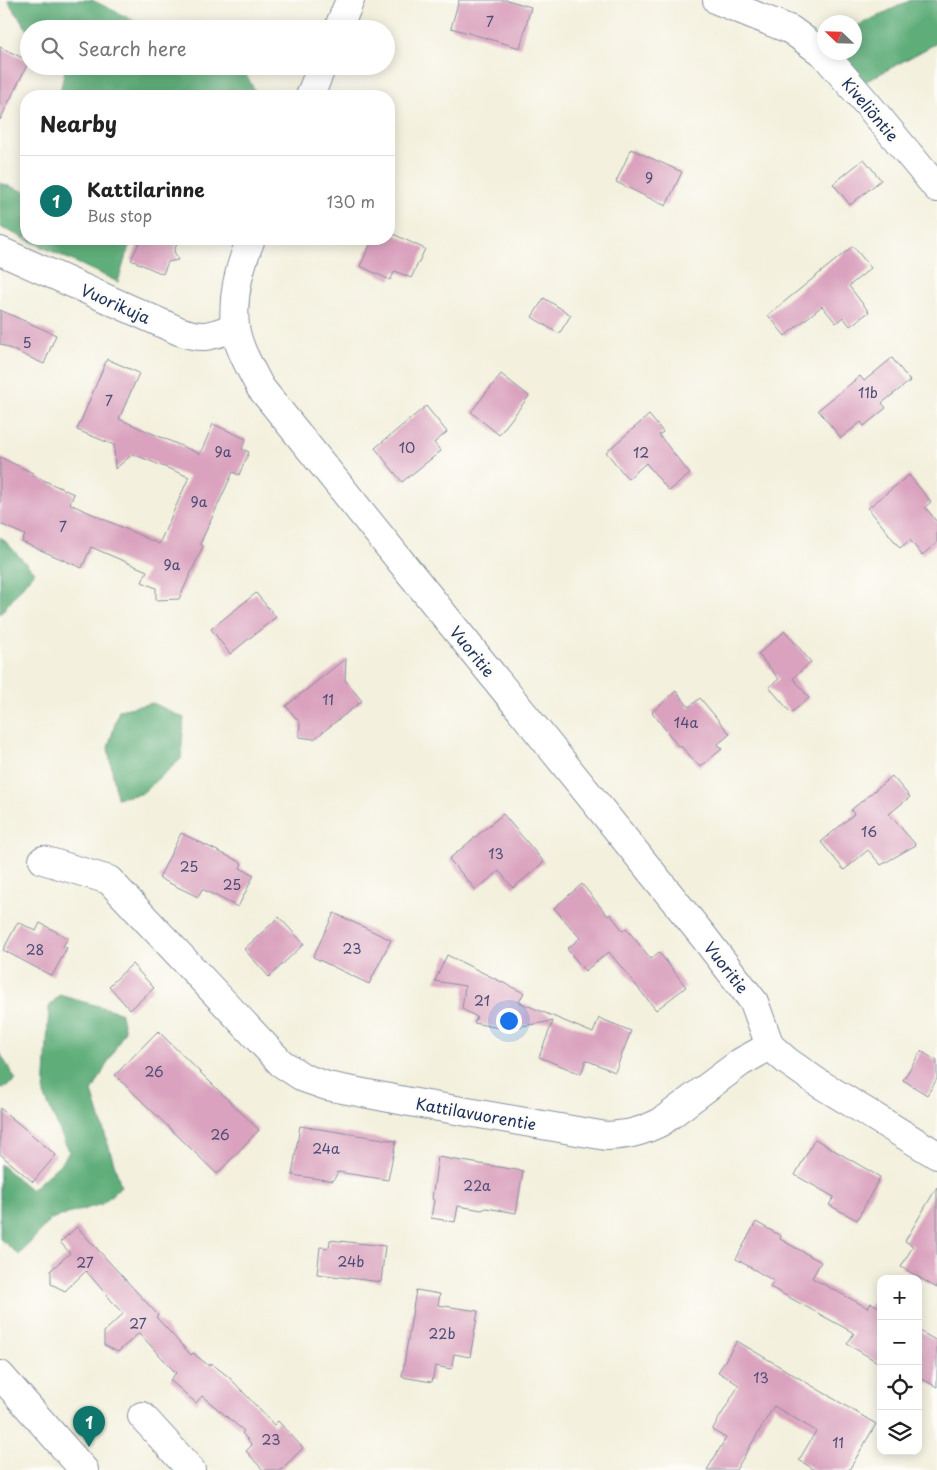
<!DOCTYPE html>
<html lang="en">
<head>
<meta charset="utf-8">
<style>
  body { margin:0; font-family:"Playpen Sans",sans-serif; background:#f2f2f2; color:#222 }
  .controls { position:absolute; right:15px; bottom:15px; display:grid; overflow:hidden; border-radius:10px; box-shadow:0 2px 12px #0003 }
  .controls button { width:45px; height:45px; display:grid; place-items:center; padding:0; border:0; border-bottom:1px solid #e0e0e0; background:#fff; color:#222; font:25px sans-serif }
  .compass { position:absolute; left:817px; top:15px; width:45px; height:45px; border-radius:50%; background:#fff; box-shadow:0 2px 12px #0003; rotate:293deg }
  .you { position:absolute; left:508px; top:1020px; width:18px; height:18px; margin:-12px; border:4px solid #fff; border-radius:50%; background:#1a73e8; box-shadow:0 0 0 8px #1a73e833 }
  .badge { display:grid; place-items:center; width:32px; height:32px; border-radius:50%; background:#0f766e; color:#fff; font-size:16px; font-weight:700 }
  .pin { position:absolute; translate:-50% -41px; filter:drop-shadow(0 1px 2px #0008) }
  .pin::after { content:''; position:absolute; top:26px; width:18px; height:15px; background:inherit; clip-path:polygon(0 0,100% 0,50% 100%) }
  .list { margin:0; padding:0; list-style:none }
  h2 { display:flex; justify-content:space-between; align-items:center; height:65px; margin:0; padding:0 20px; font-size:21px }
  h2 small { font-size:16px; font-weight:400; color:#767676 }
  .list li { display:grid; grid-template-columns:32px 1fr auto; gap:15px; align-items:center; box-sizing:border-box; height:90px; padding:0 20px; border-top:1px solid #e0e0e0 }
  .list b { display:block; font-size:19px; white-space:nowrap }
  .list p { margin:0; font-size:16px; white-space:nowrap; color:#767676 }
  .list em { font-size:16px; font-style:normal; color:#767676 }
  .icon { flex:none; width:28px; height:28px; fill:none; stroke:currentColor; stroke-width:2; stroke-linecap:round; stroke-linejoin:round }
  .map { position:relative; flex:none; width:937px; height:1470px; overflow:hidden }
  .search { position:absolute; background:#fff; box-shadow:0 2px 12px #0003; left:20px; top:20px; width:375px; height:55px; display:flex; align-items:center; gap:12px; box-sizing:border-box; padding:0 18px; border-radius:28px; color:#767676; font-size:19px }
  .panel { position:absolute; background:#fff; box-shadow:0 2px 12px #0003; left:20px; top:90px; width:375px; height:155px; border-radius:20px }
  .map>svg:first-child { display:block }
  .forest { fill:#5fad79; stroke:#3d6e6c }
  .building { fill:#daa2be }
  .lines { fill:none; stroke-linecap:round; stroke-linejoin:round }
  .minor-casing { stroke:#87909e; stroke-width:30 }
  .tertiary-casing { stroke:#87909e; stroke-width:30 }
  .minor { stroke:#fff; stroke-width:28 }
  .tertiary { stroke:#fff; stroke-width:28 }
  .labels { text-anchor:middle; dominant-baseline:central; stroke-width:5; stroke-linejoin:round; paint-order:stroke }
  .number-label { font-size:14px; fill:#4b4c76 }
  .street-label { font-size:16px; fill:#1b2f5e; stroke:#fdfcf7 }
</style>
</head>
<body>
<div class="map">
<svg width="937" height="1470" viewBox="0 0 937 1470">
  <rect width="100%" height="100%" fill="#fdfcf7"/>
  <filter id="ink" filterUnits="userSpaceOnUse"><feTurbulence type="fractalNoise" baseFrequency=".02" numOctaves="2"/><feDisplacementMap in="SourceGraphic" scale="10" xChannelSelector="R" yChannelSelector="G"/><feConvolveMatrix kernelMatrix="1 2 1 2 8 2 1 2 1" color-interpolation-filters="sRGB"/></filter>
  <filter id="wash" filterUnits="userSpaceOnUse"><feTurbulence type="fractalNoise" baseFrequency=".0096" numOctaves="4" result="noise"/><feDisplacementMap in="SourceGraphic" scale="20" xChannelSelector="R" yChannelSelector="G"/><feGaussianBlur stdDeviation="1.12" result="paint"/><feColorMatrix in="noise" values="0 0 0 0 0 0 0 0 0 0 0 0 0 0 0 0 0 1.4 0 .05"/><feComposite in="paint" operator="in"/></filter>
  <g filter="url(#wash)">
    <rect width="100%" height="100%" fill="#f3f0dd"/>
    <!-- forest -->
    <path class="forest" d="M 7,0 L 92,0 L 151,29 L 29,29 L 29,32 Z
      M 911,0 L 937,0 L 937,43 L 863,83 L 840,53 L 854,52 L 855,27 Z
      M 56,66 L 228,66 L 246,75 L 258,96 L 59,96 L 65,70 Z
      M 0,183 L 26,192 L 26,239 L 131,239 L 118,282 L 0,227 Z
      M 0,537 L 4,540 L 34,572 L 0,614 Z
      M 153,703 L 184,718 L 181,759 L 141,794 L 117,798 L 108,748 L 119,710 Z
      M 59,995 L 120,1012 L 125,1030 L 92,1092 L 121,1186 L 102,1204 L 51,1219 L 19,1255 L 0,1239 L 0,1164 L 31,1190 L 59,1165 L 69,1152 L 44,1095 L 49,1007 Z
      M 0,1053 L 16,1080 L 0,1090 Z"/>
    <g id="blocks">
      <!-- building -->
      <path class="building" d="M 459,0 L 507,0 L 531,7 L 520,48 L 451,28 Z
        M 0,47 L 29,61 L 0,120 Z
        M 631,149 L 682,172 L 666,206 L 616,182 Z
        M 864,159 L 881,180 L 850,205 L 833,184 Z
        M 389,232 L 425,249 L 411,278 L 395,271 L 390,280 L 360,266 L 373,239 L 389,239 Z
        M 141,239 L 179,239 L 174,251 L 178,260 L 168,262 L 163,274 L 131,260 Z
        M 853,246 L 871,268 L 849,286 L 869,312 L 850,326 L 843,317 L 836,323 L 822,306 L 785,336 L 768,315 Z
        M 544,298 L 571,315 L 559,334 L 532,317 Z
        M 0,310 L 56,335 L 44,364 L 0,344 Z
        M 892,358 L 910,381 L 882,403 L 886,408 L 864,426 L 861,422 L 841,438 L 818,410 L 860,376 L 864,381 Z
        M 107,359 L 139,373 L 119,419 L 200,454 L 213,424 L 246,439 L 242,449 L 249,452 L 239,475 L 233,472 L 200,544 L 203,546 L 179,599 L 156,600 L 156,588 L 142,582 L 147,571 L 91,547 L 82,568 L 22,542 L 25,535 L 0,524 L 0,457 L 33,473 L 32,475 L 74,494 L 70,504 L 159,544 L 189,477 L 133,454 L 115,469 L 114,445 L 77,430 Z
        M 501,374 L 529,396 L 499,435 L 471,412 Z
        M 426,406 L 447,432 L 434,443 L 441,451 L 402,482 L 375,448 Z
        M 649,415 L 663,432 L 659,435 L 690,474 L 669,491 L 646,463 L 628,479 L 606,452 Z
        M 909,475 L 931,502 L 925,507 L 937,522 L 937,543 L 922,555 L 910,540 L 900,548 L 868,508 Z
        M 256,593 L 276,617 L 230,654 L 211,629 Z
        M 785,631 L 811,662 L 793,678 L 809,698 L 791,713 L 769,687 L 779,679 L 758,654 Z
        M 346,658 L 345,680 L 362,701 L 314,739 L 299,737 L 300,723 L 286,706 Z
        M 676,691 L 689,707 L 700,698 L 730,734 L 718,744 L 722,749 L 700,767 L 682,747 L 678,746 L 652,712 Z
        M 892,776 L 910,797 L 889,814 L 916,845 L 881,865 L 868,850 L 844,870 L 821,842 L 854,814 L 851,810 Z
        M 503,814 L 544,862 L 513,888 L 499,871 L 476,890 L 449,859 Z
        M 181,833 L 242,863 L 240,868 L 254,875 L 238,907 L 202,889 L 198,897 L 159,878 Z
        M 582,884 L 608,916 L 610,914 L 623,931 L 626,928 L 651,959 L 659,952 L 686,987 L 656,1010 L 609,952 L 585,971 L 567,949 L 580,938 L 554,908 Z
        M 334,913 L 391,940 L 369,984 L 313,957 Z
        M 279,917 L 304,944 L 269,977 L 244,949 Z
        M 18,922 L 36,931 L 40,923 L 68,938 L 63,946 L 67,948 L 52,976 L 3,950 Z
        M 447,955 L 524,993 L 519,1002 L 593,1033 L 599,1018 L 631,1031 L 615,1072 L 586,1060 L 581,1074 L 539,1057 L 553,1021 L 504,1029 L 474,1023 L 477,1017 L 462,1009 L 465,986 L 435,981 Z
        M 132,964 L 154,988 L 130,1010 L 109,986 Z
        M 158,1031 L 259,1130 L 217,1174 L 115,1075 Z
        M 921,1051 L 937,1061 L 937,1079 L 927,1095 L 903,1080 Z
        M 0,1108 L 56,1155 L 33,1182 L 0,1154 Z
        M 300,1126 L 396,1141 L 388,1180 L 338,1172 L 333,1181 L 292,1175 Z
        M 815,1139 L 880,1177 L 857,1220 L 829,1205 L 834,1197 L 795,1175 Z
        M 438,1157 L 523,1171 L 516,1213 L 486,1208 L 482,1210 L 458,1206 L 455,1222 L 431,1218 L 434,1200 L 432,1199 Z
        M 937,1187 L 937,1288 L 901,1267 L 913,1246 L 905,1241 Z
        M 756,1222 L 781,1236 L 780,1239 L 821,1262 L 812,1278 L 868,1308 L 871,1303 L 881,1308 L 881,1364 L 847,1344 L 854,1333 L 770,1287 L 774,1281 L 736,1259 Z
        M 77,1227 L 158,1315 L 156,1317 L 191,1355 L 193,1353 L 209,1366 L 211,1363 L 230,1378 L 274,1425 L 278,1421 L 303,1448 L 281,1470 L 263,1470 L 246,1451 L 252,1445 L 242,1433 L 244,1431 L 202,1396 L 196,1403 L 170,1380 L 176,1373 L 139,1333 L 118,1352 L 104,1345 L 104,1332 L 123,1314 L 86,1271 L 65,1291 L 51,1284 L 51,1270 L 70,1253 L 60,1242 Z
        M 330,1240 L 385,1246 L 381,1282 L 317,1274 L 320,1247 L 329,1248 Z
        M 416,1290 L 440,1294 L 438,1305 L 478,1311 L 470,1357 L 454,1354 L 451,1369 L 435,1366 L 432,1382 L 402,1377 Z
        M 918,1330 L 937,1341 L 937,1387 L 918,1377 Z
        M 737,1341 L 876,1424 L 849,1470 L 815,1470 L 799,1460 L 816,1431 L 774,1406 L 736,1470 L 707,1470 L 726,1438 L 712,1430 L 739,1385 L 718,1372 Z"/>
    </g>
  </g>
  <g filter="url(#ink)">
    <use href="#blocks" fill-opacity="0" stroke="#87909e" stroke-width="1"/>
    <g class="lines">
      <defs>
        <path id="minor" d="M 717,0 L 791,30 L 824,54 L 869,106 L 937,188
          M 338,29 L 350,0
          M 310,96 L 322,66
          M 251,239 C 240,265 232,297 235,326 C 237,346 251,369 260,387 L 703,936 L 754,1002 L 770,1046
          M 0,251 L 179,331 C 205,340 210,336 235,327
          M 43,860 L 109,880 L 281,1063 L 304,1078 L 327,1086 L 410,1102 L 606,1136 C 628,1135 641,1132 661,1122 L 741,1062 L 770,1046 L 787,1061 L 817,1082 L 937,1155
          M 142,1416 L 191,1470"/>
        <path id="tertiary" d="M 0,1375 L 84,1470"/>
      </defs>
      <!-- minor casing -->
      <use href="#minor" class="minor-casing"/>
      <!-- tertiary casing -->
      <use href="#tertiary" class="tertiary-casing"/>
      <!-- minor -->
      <use href="#minor" class="minor"/>
      <!-- tertiary -->
      <use href="#tertiary" class="tertiary"/>
    </g>
  </g>
  <g class="labels">
    <!-- number labels -->
    <g class="number-label">
      <text x="490" y="21">7</text>
      <text x="649" y="177">9</text>
      <text x="27" y="342">5</text>
      <text x="868" y="392">11b</text>
      <text x="109" y="400">7</text>
      <text x="407" y="447">10</text>
      <text x="223" y="451">9a</text>
      <text x="641" y="452">12</text>
      <text x="199" y="501">9a</text>
      <text x="63" y="526">7</text>
      <text x="172" y="564">9a</text>
      <text x="328" y="699">11</text>
      <text x="686" y="722">14a</text>
      <text x="869" y="831">16</text>
      <text x="496" y="853">13</text>
      <text x="189" y="866">25</text>
      <text x="232" y="884">25</text>
      <text x="352" y="948">23</text>
      <text x="35" y="949">28</text>
      <text x="482" y="1000">21</text>
      <text x="154" y="1071">26</text>
      <text x="220" y="1134">26</text>
      <text x="326" y="1148">24a</text>
      <text x="477" y="1185">22a</text>
      <text x="351" y="1261">24b</text>
      <text x="85" y="1262">27</text>
      <text x="138" y="1323">27</text>
      <text x="442" y="1333">22b</text>
      <text x="761" y="1377">13</text>
      <text x="271" y="1439">23</text>
      <text x="838" y="1442">11</text>
    </g>
    <!-- street labels -->
    <g class="street-label">
      <text transform="translate(871 109) rotate(50)">Kiveliöntie</text>
      <text transform="translate(116 303) rotate(24)">Vuorikuja</text>
      <text transform="translate(473 651) rotate(51)">Vuoritie</text>
      <text transform="translate(727 967) rotate(52)">Vuoritie</text>
      <text transform="translate(476 1113) rotate(10)">Kattilavuorentie</text>
    </g>
  </g>
</svg>
<div class="controls">
<button>+</button>
<button>−</button>
<button><svg class="icon" aria-label="locate" viewBox="0 0 24 24"><circle cx="12" cy="12" r="6"/><path d="M12 2v4M12 18v4M2 12h4M18 12h4"/></svg></button>
<button><svg class="icon" aria-label="layers" viewBox="0 0 24 24"><path d="M12 4l9 5-9 5-9-5zM3 14l9 5 9-5"/></svg></button>
</div>
<svg class="compass" viewBox="-18 -18 36 36"><path d="M0-13l5 13h-10z" fill="#e53935"/><path d="M0 13l5-13h-10z" fill="#767676"/></svg>
<div class="you"></div>
<div class="pin badge" style="left:89px;top:1447px">1</div>
<div class="search"><svg class="icon" aria-label="search" viewBox="0 0 24 24"><circle cx="10" cy="10" r="6"/><path d="M15 15l6 6"/></svg>Search here</div>
<section class="panel">
<h2>Nearby<small></small></h2>
<ul class="list">
<li><span class="badge">1</span><div><b>Kattilarinne</b><p>Bus stop</p></div><em>130 m</em></li>
</ul>
</section>
</div>
</body>
</html>
